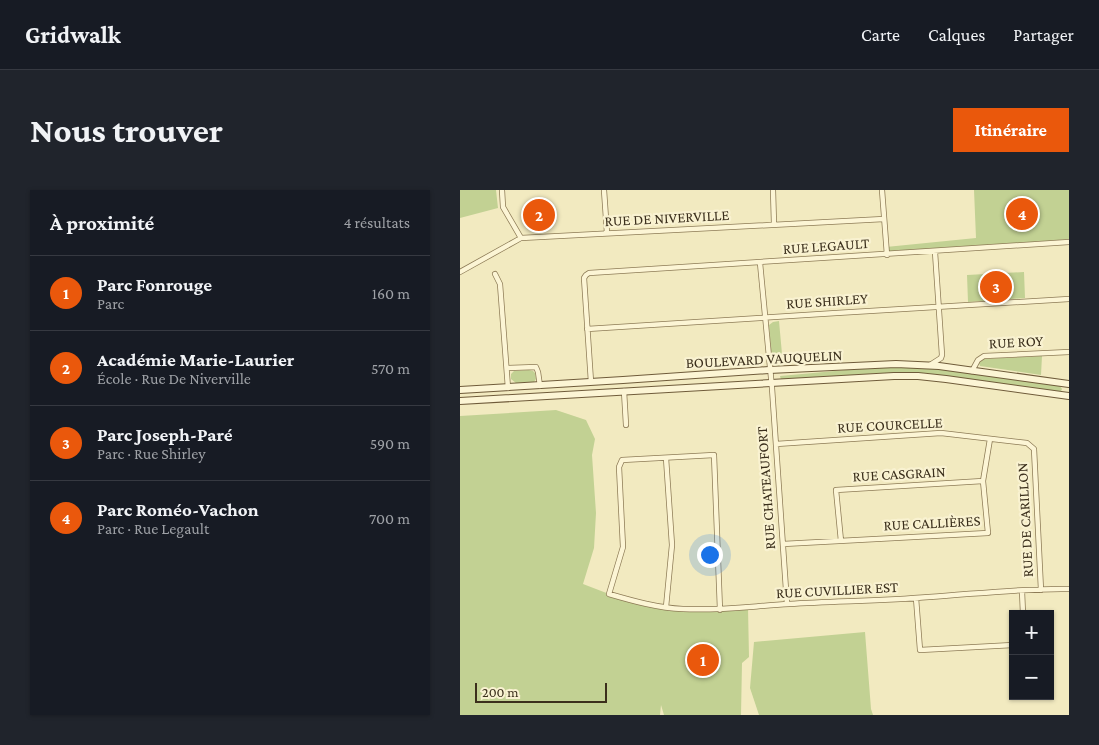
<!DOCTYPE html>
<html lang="fr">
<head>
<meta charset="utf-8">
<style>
  body { margin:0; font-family:"Crimson Pro",serif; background:#20242c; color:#f1f3f6 }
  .controls { position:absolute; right:15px; bottom:15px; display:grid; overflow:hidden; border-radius:0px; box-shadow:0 1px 4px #0004 }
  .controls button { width:45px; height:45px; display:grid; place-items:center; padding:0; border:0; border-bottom:1px solid #363941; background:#171b24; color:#f1f3f6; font:25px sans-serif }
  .scale { position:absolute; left:15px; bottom:12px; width:132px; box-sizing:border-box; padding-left:5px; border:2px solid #3b2f1c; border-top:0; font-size:14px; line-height:18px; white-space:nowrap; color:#3b2f1c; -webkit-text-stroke:4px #f9f2d1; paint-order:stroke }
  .you { position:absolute; left:249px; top:364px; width:18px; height:18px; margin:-12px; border:4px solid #fff; border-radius:50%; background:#1a73e8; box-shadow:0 0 0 8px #1a73e833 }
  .badge { display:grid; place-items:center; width:32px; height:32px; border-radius:50%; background:#ea580c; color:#fff; font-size:16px; font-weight:700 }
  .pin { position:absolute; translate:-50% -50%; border:2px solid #fff; box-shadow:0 1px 5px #0006 }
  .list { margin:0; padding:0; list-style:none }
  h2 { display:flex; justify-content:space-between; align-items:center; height:65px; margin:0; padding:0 20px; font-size:21px }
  h2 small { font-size:16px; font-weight:400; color:#9ea1a6 }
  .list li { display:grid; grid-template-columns:32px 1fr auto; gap:15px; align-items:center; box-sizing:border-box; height:75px; padding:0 20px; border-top:1px solid #363941 }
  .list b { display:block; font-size:19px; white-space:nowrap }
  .list p { margin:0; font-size:16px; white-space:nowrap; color:#9ea1a6 }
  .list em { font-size:16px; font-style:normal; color:#9ea1a6 }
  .map { position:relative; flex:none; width:609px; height:525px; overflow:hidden; border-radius:0px }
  header { display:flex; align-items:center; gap:30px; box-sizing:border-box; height:70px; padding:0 25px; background:#171b24; border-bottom:1px solid #363941 }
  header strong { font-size:24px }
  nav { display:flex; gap:28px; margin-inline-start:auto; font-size:18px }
  .intro { display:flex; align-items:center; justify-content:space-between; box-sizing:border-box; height:120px; padding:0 30px }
  h1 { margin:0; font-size:35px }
  .button { padding:12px 22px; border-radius:0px; background:#ea580c; color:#fff; font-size:18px; font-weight:700 }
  main { display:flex; gap:30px; padding:0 30px }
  aside { flex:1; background:#171b24; border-radius:0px; box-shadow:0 1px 4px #0004 }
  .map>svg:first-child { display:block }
  .green { fill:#c2d193 }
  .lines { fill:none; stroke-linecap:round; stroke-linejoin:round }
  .street-casing { stroke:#8d7b56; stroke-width:6 }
  .secondary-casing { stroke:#6f5b3a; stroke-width:8 }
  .street { stroke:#fcf5d5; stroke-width:4.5 }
  .secondary { stroke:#fcf5d5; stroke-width:6 }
  .labels { text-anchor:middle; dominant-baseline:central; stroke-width:4.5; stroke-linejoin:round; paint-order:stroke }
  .street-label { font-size:15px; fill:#3b2f1c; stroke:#f9f2d1 }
</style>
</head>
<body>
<header>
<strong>Gridwalk</strong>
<nav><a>Carte</a><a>Calques</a><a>Partager</a></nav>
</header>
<div class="intro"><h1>Nous trouver</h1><a class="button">Itinéraire</a></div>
<main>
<aside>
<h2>À proximité<small>4 résultats</small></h2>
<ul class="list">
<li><span class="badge">1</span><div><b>Parc Fonrouge</b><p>Parc</p></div><em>160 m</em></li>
<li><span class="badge">2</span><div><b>Académie Marie-Laurier</b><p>École · Rue De Niverville</p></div><em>570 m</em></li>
<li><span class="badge">3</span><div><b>Parc Joseph-Paré</b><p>Parc · Rue Shirley</p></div><em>590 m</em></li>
<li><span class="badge">4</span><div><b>Parc Roméo-Vachon</b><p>Parc · Rue Legault</p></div><em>700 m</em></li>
</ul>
</aside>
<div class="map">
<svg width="609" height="525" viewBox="0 0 609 525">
  <rect width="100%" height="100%" fill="#f2eac0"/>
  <!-- green -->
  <path class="green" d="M 0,0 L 36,0 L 38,18 L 0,28 Z
    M 514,0 L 609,0 L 609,49 L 475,62 L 427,65 L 426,57 L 516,48 Z
    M 564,82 L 565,108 L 508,112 L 507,85 Z
    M 319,131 L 323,175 L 317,176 L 312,173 L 309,135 L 313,132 Z
    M 582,166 L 581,185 L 520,176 L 519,173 L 523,169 Z
    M 419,177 C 479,175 540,187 600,196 L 602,199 L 601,201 L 598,201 L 453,183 L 422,183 L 321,190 L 320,186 C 353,183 386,180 419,177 Z
    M 69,180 L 73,181 L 75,183 L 76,189 L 74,192 L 56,193 L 51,189 L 51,184 L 54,181 Z
    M 96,220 L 126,230 L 135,249 L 132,265 L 136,323 L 134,358 L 123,394 L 149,404 L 222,419 L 288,418 L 289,467 L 282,473 L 281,525 L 204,525 L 201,515 L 200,525 L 0,525 L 0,226 Z
    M 405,442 L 411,519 L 413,525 L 299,525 L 290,498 L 294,452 Z"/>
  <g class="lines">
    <defs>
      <path id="street" d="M 42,0 L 43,17 L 61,48
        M 144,0 L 147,43
        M 313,0 L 314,34
        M 422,0 L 427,65
        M 300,73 L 312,198 L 327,414
        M 0,82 L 61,48 L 424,29
        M 35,84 L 40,94 L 48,198
        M 127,139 C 288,129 448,118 609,109
        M 470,175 L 481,168 L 482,165 L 475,62
        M 47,178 L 76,177 L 78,182 L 80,196
        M 512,181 L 518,170 L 524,166 L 609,162
        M 131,192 L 124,88 L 126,85 L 129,83 L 609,52
        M 164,201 L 166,235
        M 316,254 L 481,243 L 567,253 L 574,259 L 581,400
        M 381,351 L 376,300 L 523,291
        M 323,354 L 528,343 L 523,291 L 530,249
        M 562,401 L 563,424
        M 456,408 L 460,460 L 553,455
        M 206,417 L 212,355 L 206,268
        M 260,420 L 254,265 L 162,270 L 159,277 L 163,357 L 149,404 C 173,411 198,418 223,419 C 259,421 293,416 329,414 C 376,411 422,411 469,407 C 515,404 563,398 609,399"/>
      <path id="secondary" d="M 0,200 L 163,190 L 309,180 L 436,174 L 479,176 L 609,194
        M 0,211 L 434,186 L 458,186 L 486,189 L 609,206"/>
    </defs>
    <!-- street casing -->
    <use href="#street" class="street-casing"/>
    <!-- secondary casing -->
    <use href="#secondary" class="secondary-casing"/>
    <!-- street -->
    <use href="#street" class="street"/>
    <!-- secondary -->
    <use href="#secondary" class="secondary"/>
  </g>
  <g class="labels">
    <!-- street labels -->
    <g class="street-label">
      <text transform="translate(207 28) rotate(-3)">RUE DE NIVERVILLE</text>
      <text transform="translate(366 56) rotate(-4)">RUE LEGAULT</text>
      <text transform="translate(367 111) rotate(-4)">RUE SHIRLEY</text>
      <text transform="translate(556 152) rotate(-3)">RUE ROY</text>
      <text transform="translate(304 169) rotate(-3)">BOULEVARD VAUQUELIN</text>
      <text transform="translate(430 235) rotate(-3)">RUE COURCELLE</text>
      <text transform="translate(439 284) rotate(-3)">RUE CASGRAIN</text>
      <text transform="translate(306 298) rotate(-94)">RUE CHATEAUFORT</text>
      <text transform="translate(565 330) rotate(-93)">RUE DE CARILLON</text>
      <text transform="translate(472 333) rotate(-3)">RUE CALLIÈRES</text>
      <text transform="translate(377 400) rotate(-3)">RUE CUVILLIER EST</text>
    </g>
  </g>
</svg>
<div class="controls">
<button>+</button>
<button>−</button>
</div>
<div class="scale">200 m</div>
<div class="you"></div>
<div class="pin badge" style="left:243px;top:470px">1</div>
<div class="pin badge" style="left:79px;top:25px">2</div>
<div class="pin badge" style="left:536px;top:97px">3</div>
<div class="pin badge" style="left:562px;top:24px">4</div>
</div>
</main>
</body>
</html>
